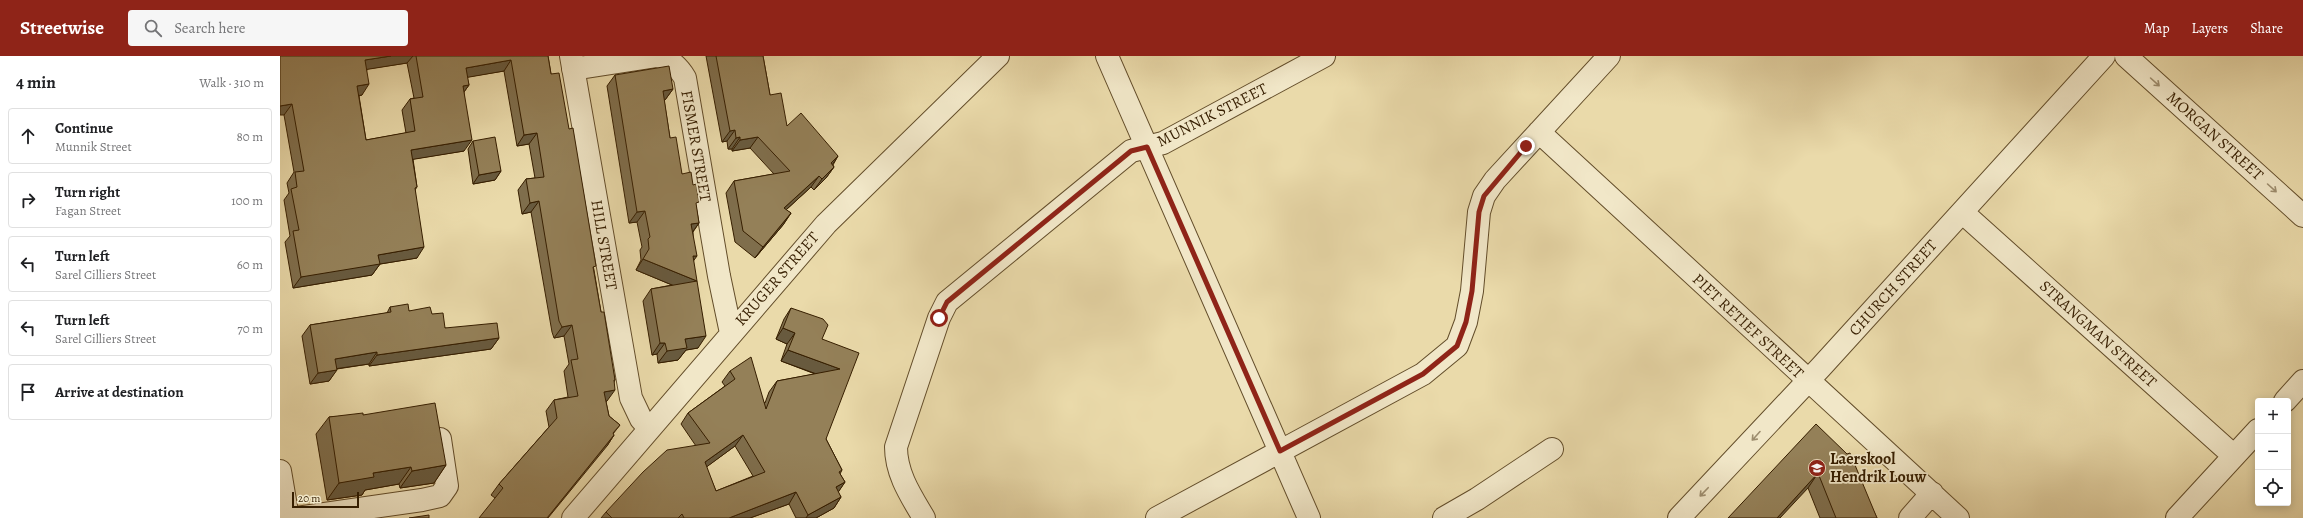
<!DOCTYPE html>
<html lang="en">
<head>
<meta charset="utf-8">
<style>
  body { margin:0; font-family:Alegreya,serif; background:#f6f6f6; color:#202124 }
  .controls { position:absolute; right:12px; bottom:12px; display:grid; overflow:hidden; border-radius:4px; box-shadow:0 2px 10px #0003 }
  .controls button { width:36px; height:36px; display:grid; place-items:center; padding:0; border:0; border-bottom:1px solid #e0e0e0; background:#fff; color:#202124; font:20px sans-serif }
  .scale { position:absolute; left:12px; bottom:10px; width:67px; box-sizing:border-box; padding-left:4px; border:2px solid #361e00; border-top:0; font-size:11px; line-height:14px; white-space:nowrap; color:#361e00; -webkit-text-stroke:3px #f1e7c8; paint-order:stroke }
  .stop { position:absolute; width:12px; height:12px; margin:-9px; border:3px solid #8f2418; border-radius:50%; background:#fff }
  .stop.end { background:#8f2418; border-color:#fff; box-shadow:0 1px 4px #0008 }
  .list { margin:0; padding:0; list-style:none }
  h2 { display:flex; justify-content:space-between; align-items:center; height:52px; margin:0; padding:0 16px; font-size:17px }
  h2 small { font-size:13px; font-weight:400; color:#757577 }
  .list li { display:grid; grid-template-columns:26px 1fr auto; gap:12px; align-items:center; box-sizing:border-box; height:56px; margin:0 8px 8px; padding:0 8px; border:1px solid #e0e0e0; border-radius:4px }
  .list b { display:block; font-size:15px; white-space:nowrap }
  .list p { margin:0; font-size:13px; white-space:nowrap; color:#757577 }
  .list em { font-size:13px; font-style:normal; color:#757577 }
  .icon { flex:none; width:22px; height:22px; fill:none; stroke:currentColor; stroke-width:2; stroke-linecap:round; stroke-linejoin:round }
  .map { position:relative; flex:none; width:2023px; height:462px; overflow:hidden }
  header { display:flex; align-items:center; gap:24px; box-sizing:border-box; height:56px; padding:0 20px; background:#8f2418; color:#fff }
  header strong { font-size:19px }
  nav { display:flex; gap:22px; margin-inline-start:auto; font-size:14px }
  .search { width:280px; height:36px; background:#f6f6f6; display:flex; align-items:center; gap:10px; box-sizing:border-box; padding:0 14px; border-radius:4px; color:#757577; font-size:15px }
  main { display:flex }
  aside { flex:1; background:#fff }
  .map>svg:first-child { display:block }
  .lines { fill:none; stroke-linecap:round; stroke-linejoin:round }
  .minor-casing { stroke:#634d2a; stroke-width:24 }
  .minor { stroke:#f1e7c8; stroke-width:22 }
  .wall { fill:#7f6e4c; stroke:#361e00; fill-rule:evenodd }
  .shaded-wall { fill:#685a3e; stroke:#361e00 }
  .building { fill:#948058; stroke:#361e00; fill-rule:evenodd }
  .oneway { stroke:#9d8d6e }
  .route { stroke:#8f2418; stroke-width:5 }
  .labels { text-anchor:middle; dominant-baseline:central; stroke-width:3.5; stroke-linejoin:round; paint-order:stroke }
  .street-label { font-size:16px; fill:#361e00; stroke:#f1e7c8 }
  .poi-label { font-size:16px; font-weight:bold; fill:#361e00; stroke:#f1e7c8; text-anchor:start }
</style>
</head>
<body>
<header>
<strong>Streetwise</strong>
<div class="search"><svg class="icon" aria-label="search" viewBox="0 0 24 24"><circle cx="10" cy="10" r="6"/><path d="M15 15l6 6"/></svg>Search here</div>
<nav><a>Map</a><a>Layers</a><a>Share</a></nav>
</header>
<main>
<aside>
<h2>4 min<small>Walk · 310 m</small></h2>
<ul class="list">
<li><svg class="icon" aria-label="ahead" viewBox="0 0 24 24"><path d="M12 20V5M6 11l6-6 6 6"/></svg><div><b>Continue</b><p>Munnik Street</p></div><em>80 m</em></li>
<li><svg class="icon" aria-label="right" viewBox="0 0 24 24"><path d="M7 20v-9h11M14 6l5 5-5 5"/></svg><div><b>Turn right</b><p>Fagan Street</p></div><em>100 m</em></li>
<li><svg class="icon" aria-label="left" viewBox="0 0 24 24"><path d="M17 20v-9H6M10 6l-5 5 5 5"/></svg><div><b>Turn left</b><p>Sarel Cilliers Street</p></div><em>60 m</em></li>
<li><svg class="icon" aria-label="left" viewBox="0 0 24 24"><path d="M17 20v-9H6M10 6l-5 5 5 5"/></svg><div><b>Turn left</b><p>Sarel Cilliers Street</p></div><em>70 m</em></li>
<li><svg class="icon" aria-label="arrive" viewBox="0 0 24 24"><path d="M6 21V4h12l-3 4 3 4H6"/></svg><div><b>Arrive at destination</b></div></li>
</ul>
</aside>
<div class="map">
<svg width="2023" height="462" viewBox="0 0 2023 462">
  <rect width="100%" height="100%" fill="#eadaaa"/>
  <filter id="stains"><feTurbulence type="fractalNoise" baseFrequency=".005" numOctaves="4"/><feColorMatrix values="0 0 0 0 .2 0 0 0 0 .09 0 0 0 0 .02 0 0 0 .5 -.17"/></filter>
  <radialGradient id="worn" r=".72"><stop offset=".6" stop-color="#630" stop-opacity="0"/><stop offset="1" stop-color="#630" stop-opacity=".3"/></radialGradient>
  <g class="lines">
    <defs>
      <path id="minor" d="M 291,0 L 351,342 L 361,363 L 369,372
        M 827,0 L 1029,462
        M 1846,0 L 2023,160
        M 293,13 L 377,0 C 390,3 398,10 405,22 L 439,220 L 451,277
        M 1259,76 L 1678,462
        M 1682,156 L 1954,400
        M 2005,345 L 2023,325
        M 0,415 L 8,462
        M 17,462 L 142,444 L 160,440 L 167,430 L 160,383
        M 293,462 L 546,168 L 718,0
        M 644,462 C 631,440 616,418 616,391 L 659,262 L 667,246 L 851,95 L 883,87 L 1044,0
        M 877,462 L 1143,318 L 1177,290 L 1186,266 L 1192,235 L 1199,156 L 1204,140 L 1215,124 L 1329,0
        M 1164,462 L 1197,443 L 1272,393
        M 1399,462 L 1541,311 L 1824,0
        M 1630,462 L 1652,437
        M 1897,462 L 1978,374"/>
    </defs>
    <!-- minor casing -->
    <use href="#minor" class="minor-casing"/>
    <!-- minor -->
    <use href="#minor" class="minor"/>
  </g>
  <!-- wall -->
  <path class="wall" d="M 0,0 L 268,0 L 271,18 L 314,214 L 321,256 L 335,324 L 334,326 L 327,345 L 326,346 L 329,360 L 340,369 L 333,378 L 334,379 L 327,390 L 215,442 L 211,439 L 219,428 L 269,371 L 266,355 L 274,344 L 288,341 L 284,315 L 289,308 L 284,280 L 274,282 L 272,276 L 251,156 L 242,158 L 238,134 L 246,123 L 255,122 L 249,88 L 237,90 L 224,15 L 187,21 L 189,29 L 184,36 L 184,95 L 133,103 L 137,131 L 135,134 L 137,202 L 100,208 L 92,219 L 13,232 L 5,186 L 10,180 L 4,144 L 9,137 L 7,127 L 14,116 L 4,59 ZM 127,7 L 134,42 L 130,43 L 122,54 L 126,77 L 86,84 L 79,40 L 82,39 L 87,13 Z
    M 426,0 L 483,0 L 490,39 L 507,70 L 558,100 L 553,109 L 554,111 L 546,122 L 534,134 L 531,131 L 506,154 L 511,157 L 503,169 L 475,202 L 455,186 L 446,137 L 454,125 L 494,118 L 470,92 L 452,95 L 452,93 L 448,93 L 447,85 L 442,86 Z
    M 335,19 L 393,33 L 385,44 L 384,44 L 390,82 L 402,118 L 416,150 L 419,167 L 413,176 L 413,205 L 418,292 L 406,294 L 398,304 L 378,307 L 377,298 L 372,299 L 363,245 L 371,233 L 392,229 L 356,214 L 361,204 L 360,194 L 362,191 L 357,166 L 349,167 L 327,30 Z
    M 193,85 L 221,115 L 215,124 L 193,128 L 188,93 Z
    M 110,251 L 129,255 L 152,258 L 165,272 L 219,282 L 211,293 L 89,310 L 89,308 L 57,313 L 49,325 L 30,328 L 22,280 L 30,269 L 107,257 Z
    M 511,252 L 542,283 L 546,383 L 562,414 L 560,418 L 565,426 L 558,436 L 561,441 L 554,452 L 536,462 L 516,462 L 509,448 L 470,462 L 321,462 L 326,456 L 416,390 L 401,368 L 408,357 L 445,330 L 442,326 L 450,315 L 485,347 L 489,336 L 497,325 L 535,318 L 501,305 L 507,288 L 496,283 L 504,263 ZM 455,390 L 473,420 L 436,435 L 426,411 Z
    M 83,359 L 166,409 L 154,427 L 120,432 L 119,428 L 85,434 L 82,439 L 47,444 L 36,378 L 49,361 Z
    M 1567,398 L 1597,462 L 1540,462 L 1528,432 L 1448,462 Z"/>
  <!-- shaded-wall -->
  <path class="shaded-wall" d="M 111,0 L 133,0 L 127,7 L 77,15 L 85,4 Z
    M 231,4 L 224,15 L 178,23 L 186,12 Z
    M 89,28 L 82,39 L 69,41 L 77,30 Z
    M 189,29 L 181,40 L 183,30 Z
    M 393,33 L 385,44 L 375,46 L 383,35 Z
    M 12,48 L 4,59 L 0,59 L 0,50 Z
    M 455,74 L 447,85 L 442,86 L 450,75 Z
    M 257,77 L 249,88 L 237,90 L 244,79 Z
    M 460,81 L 452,93 L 448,93 L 456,82 Z
    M 478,81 L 470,92 L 452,95 L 460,84 Z
    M 192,84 L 184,95 L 123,105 L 131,94 Z
    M 558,100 L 550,112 L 551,107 Z
    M 554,111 L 546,122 L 534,134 L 542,123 Z
    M 221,115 L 215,124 L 193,128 L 199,119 Z
    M 539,120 L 531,131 L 496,163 L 504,152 Z
    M 259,145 L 251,156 L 242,158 L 250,147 Z
    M 365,155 L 357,166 L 349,167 L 357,156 Z
    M 511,157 L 503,169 L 475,202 L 483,191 Z
    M 419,167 L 411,178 L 411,168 Z
    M 144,191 L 137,202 L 100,208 L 92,219 L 13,232 L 21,221 L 98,199 Z
    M 413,200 L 417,200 L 409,211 Z
    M 363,203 L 417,225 L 409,236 L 356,214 Z
    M 292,269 L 284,280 L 274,282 L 282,271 Z
    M 503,272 L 515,277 L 507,288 L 496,283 Z
    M 426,280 L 418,292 L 406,294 L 398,304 L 378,307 L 387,295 L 405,283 Z
    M 219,282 L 211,293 L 89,310 L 97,299 Z
    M 380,287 L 385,287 L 377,298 L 372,299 Z
    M 508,294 L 560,313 L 553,324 L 501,305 Z
    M 97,296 L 89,308 L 47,314 L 55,303 Z
    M 57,314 L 49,325 L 30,328 L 38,317 Z
    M 335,334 L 327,345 L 316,347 L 324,336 Z
    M 334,379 L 327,390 L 268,462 L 267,462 Z
    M 463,379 L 455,390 L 417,418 L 425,406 Z
    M 166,409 L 154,427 L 120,432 L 132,415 Z
    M 131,411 L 119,428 L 85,434 L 82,439 L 47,444 L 59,427 L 93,417 Z
    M 1538,417 L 1528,432 L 1500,462 L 1497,462 Z
    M 565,426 L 557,438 L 556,431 Z
    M 516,436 L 509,448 L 470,462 L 449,462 Z
    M 561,441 L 554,452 L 536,462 L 526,462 L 528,459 Z"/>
  <!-- building -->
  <path class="building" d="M 0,0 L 111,0 L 85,4 L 89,28 L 77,30 L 86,84 L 135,75 L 130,43 L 143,41 L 136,0 L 268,0 L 271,18 L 279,17 L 289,73 L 293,72 L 316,210 L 313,211 L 321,256 L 324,256 L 335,324 L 334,324 L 335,334 L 324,336 L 329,360 L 340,369 L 333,377 L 334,379 L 267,462 L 199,462 L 223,432 L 219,428 L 277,362 L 274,344 L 298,340 L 291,304 L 298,303 L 292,269 L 282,271 L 279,265 L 259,145 L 250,147 L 246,123 L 264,121 L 257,77 L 244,79 L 231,4 L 186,12 L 189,29 L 183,30 L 192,84 L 131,94 L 137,131 L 135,132 L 144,191 L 98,199 L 100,208 L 21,221 L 13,175 L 19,174 L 11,133 L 17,131 L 15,116 L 24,115 L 12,48 L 0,50 Z
    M 436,0 L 483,0 L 490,39 L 501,37 L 507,70 L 521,57 L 558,100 L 551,107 L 554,111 L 542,123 L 539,120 L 504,152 L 511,157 L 483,191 L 463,175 L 454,125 L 510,115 L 478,81 L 460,84 L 460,81 L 456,82 L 455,74 L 450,75 Z
    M 389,10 L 393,33 L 383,35 L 390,82 L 396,81 L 402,118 L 411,116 L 413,129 L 416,128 L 419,146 L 416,147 L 419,167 L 411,168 L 417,200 L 413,200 L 417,225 L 363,203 L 369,193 L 368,183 L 370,181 L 365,155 L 357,156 L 335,19 Z
    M 215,81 L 221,115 L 199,119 L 193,85 Z
    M 417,225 L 426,280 L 405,283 L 407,292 L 387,295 L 385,287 L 380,287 L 371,233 Z
    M 128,248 L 129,255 L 150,251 L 152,258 L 163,257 L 165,272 L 217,267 L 219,282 L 97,299 L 97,296 L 55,303 L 57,314 L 38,317 L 30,269 L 111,256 L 110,251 Z
    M 511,252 L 543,263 L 548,269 L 542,283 L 579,297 L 546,383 L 562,414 L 559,416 L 565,426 L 556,431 L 561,441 L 528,459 L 516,436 L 449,462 L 404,462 L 402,458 L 398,462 L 331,462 L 332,462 L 326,456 L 363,416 L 387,394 L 430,387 L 408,357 L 455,323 L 450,315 L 471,301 L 486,353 L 497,325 L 560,313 L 508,294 L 515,277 L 503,272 ZM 463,379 L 485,416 L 436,435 L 425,406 Z
    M 155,347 L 166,409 L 132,415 L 131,411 L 93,417 L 94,421 L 59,427 L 49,361 L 83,357 L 83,359 Z
    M 1536,368 L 1567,398 L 1570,397 L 1597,462 L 1556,462 L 1538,417 L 1497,462 L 1448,462 Z
    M 149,459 L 149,462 L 129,462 Z"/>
  <!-- one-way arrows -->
  <defs><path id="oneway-shaft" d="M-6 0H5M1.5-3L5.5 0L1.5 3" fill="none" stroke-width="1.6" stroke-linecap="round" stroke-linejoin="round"/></defs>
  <g class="oneway">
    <use href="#oneway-shaft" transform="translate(1875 26) rotate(42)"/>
    <use href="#oneway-shaft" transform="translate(1992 132) rotate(42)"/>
    <use href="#oneway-shaft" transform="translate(1476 380) rotate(132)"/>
    <use href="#oneway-shaft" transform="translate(1424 436) rotate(134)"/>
  </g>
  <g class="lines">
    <!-- route -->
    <path class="route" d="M 659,262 L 667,246 L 851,95 L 867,91 L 1000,395 L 1143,318 L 1177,290 L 1186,266 L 1192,235 L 1199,156 L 1204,140 L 1246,90"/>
  </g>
  <!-- icons -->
  <defs>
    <symbol id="school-disc" viewBox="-11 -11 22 22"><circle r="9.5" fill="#8f2418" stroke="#f1e7c8"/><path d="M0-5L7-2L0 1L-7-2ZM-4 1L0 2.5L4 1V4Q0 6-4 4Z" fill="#fff"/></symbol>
  </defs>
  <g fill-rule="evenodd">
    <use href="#school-disc" x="1527" y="402" width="20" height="20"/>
  </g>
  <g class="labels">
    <!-- street labels -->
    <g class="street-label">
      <text transform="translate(932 59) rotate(-27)">MUNNIK STREET</text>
      <text transform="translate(1935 80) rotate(42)">MORGAN STREET</text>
      <text transform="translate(416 90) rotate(80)">FISMER STREET</text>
      <text transform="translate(324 189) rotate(80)">HILL STREET</text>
      <text transform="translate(497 223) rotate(-49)">KRUGER STREET</text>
      <text transform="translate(1613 232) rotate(-48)">CHURCH STREET</text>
      <text transform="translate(1468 270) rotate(43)">PIET RETIEF STREET</text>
      <text transform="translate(1818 278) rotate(42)">STRANGMAN STREET</text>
    </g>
    <!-- poi labels -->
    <g class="poi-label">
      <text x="1550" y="403">Laerskool<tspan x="1550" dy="18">Hendrik Louw</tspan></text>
    </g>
  </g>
  <rect width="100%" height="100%" filter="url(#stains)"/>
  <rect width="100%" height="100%" fill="url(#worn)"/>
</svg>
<div class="controls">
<button>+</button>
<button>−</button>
<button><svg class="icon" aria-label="locate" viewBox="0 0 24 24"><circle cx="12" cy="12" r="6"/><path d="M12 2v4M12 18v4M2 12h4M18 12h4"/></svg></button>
</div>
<div class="scale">20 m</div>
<div class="stop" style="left:659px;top:262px"></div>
<div class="stop end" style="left:1246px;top:90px"></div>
</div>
</main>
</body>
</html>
